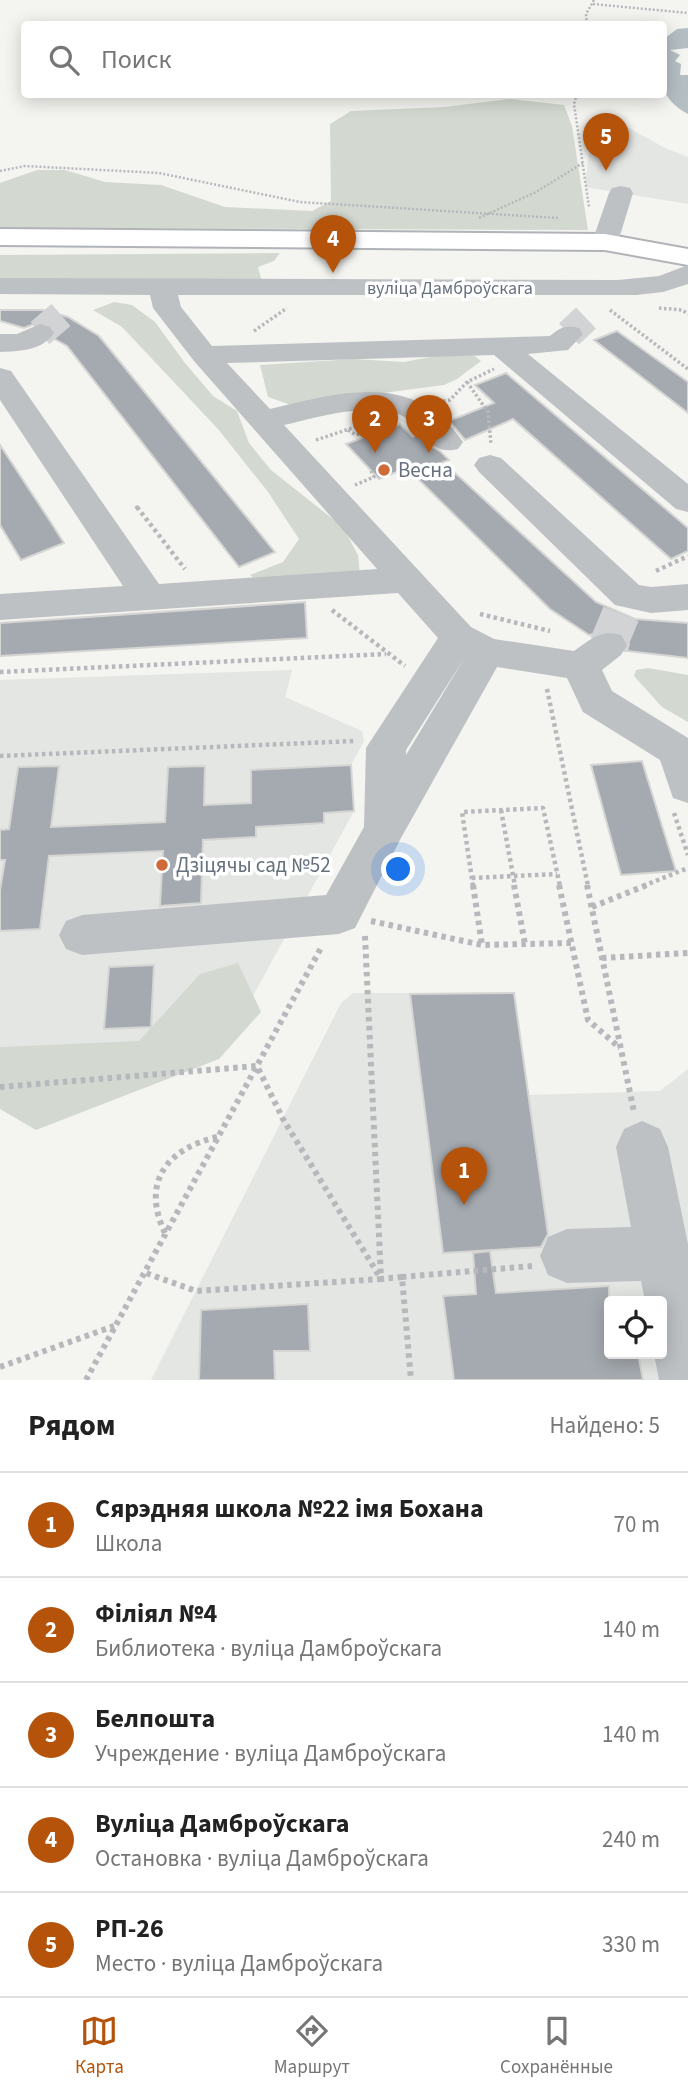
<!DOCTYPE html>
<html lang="ru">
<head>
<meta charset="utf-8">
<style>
  body { margin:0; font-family:"Source Sans 3",sans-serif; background:#f2f2f2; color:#222 }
  .controls { position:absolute; right:21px; bottom:21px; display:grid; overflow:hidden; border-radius:7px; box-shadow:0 4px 18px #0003 }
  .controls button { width:63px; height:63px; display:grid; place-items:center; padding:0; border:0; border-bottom:2px solid #e0e0e0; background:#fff; color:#222; font:35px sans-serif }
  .you { position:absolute; left:399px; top:870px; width:24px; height:24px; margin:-18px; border:5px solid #fff; border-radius:50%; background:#1a73e8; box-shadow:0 0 0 10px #1a73e833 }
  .badge { display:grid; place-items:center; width:46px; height:46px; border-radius:50%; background:#b45309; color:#fff; font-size:23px; font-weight:700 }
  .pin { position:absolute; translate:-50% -58px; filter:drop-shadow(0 2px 4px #0008) }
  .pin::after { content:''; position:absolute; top:37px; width:24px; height:21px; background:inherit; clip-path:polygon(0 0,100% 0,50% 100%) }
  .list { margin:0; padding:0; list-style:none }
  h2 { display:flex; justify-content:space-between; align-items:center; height:91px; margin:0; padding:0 28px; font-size:30px }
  h2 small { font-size:23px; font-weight:400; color:#767676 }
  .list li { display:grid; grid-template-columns:46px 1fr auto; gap:21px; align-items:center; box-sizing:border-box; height:105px; padding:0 28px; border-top:2px solid #e0e0e0 }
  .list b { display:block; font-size:26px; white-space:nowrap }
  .list p { margin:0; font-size:23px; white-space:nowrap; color:#767676 }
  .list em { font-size:23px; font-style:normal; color:#767676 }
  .icon { flex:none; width:38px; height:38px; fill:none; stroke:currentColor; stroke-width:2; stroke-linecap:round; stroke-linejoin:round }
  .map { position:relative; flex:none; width:688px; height:1380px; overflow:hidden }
  .search { position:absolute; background:#fff; box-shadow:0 4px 18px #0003; left:21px; right:21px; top:21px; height:77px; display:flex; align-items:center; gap:18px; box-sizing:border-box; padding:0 24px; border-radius:7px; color:#767676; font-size:26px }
  .sheet { height:616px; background:#fff }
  nav { display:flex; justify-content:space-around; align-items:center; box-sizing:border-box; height:98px; border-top:2px solid #e0e0e0; background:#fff; font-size:19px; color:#767676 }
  nav a { display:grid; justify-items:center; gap:4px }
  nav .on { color:#b45309 }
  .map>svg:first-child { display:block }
  .built { fill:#e4e6e4; fill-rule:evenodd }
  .green { fill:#d3d9d1 }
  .water { fill:#b5bec3 }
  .building { fill:#a5aab0; stroke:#d5d5d4; stroke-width:2 }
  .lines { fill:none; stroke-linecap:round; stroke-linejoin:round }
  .minor-tunnel-far1 { stroke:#d1d3d4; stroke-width:29; stroke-dasharray:29 15; stroke-linecap:butt }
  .minor-tunnel { stroke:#d1d3d4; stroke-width:38; stroke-dasharray:38 19; stroke-linecap:butt }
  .major-casing { stroke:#b0b3b7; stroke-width:4 }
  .path-far3 { stroke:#b6b8bb; stroke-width:2.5; stroke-dasharray:2 2; stroke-linecap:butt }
  .path-far2 { stroke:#b6b8bb; stroke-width:3.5; stroke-dasharray:2.5 2.5; stroke-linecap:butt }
  .path-far1 { stroke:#b6b8bb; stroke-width:4.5; stroke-dasharray:3.5 3.5; stroke-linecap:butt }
  .path { stroke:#b6b8bb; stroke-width:6; stroke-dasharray:4.5 4.5; stroke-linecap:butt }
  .minor { fill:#bec1c4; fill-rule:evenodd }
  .major { fill:#fff; fill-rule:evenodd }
  .poi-dot { fill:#ce6b37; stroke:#fff; stroke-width:2.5 }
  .labels { text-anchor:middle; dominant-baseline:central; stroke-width:7; stroke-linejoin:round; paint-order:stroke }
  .far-street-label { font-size:18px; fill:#67717e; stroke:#fff }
  .poi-label { font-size:21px; fill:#67717e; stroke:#fff; text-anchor:start }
</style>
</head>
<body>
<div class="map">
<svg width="688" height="1380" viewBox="0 0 688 1380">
  <rect width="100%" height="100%" fill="#f4f4f1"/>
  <!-- built -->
  <path class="built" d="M 592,125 L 629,128 L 665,148 L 688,157 L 688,204 L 585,187 Z
    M 292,670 L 285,697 L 362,731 L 364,741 L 351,765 L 354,811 L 230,1038 L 0,1072 L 0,680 Z
    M 353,993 L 514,993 L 529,1095 L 660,1091 L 688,1069 L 688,1380 L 151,1380 L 341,1003 ZM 609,1301 L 662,1301 L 662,1354 L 609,1354 Z"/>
  <!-- green -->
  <path class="green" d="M 510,99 L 564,105 L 572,126 L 588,230 L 0,228 L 0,183 L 37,170 L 65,170 L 105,182 L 161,185 L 225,207 L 312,211 L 331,201 L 330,124 L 351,111 L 444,107 Z
    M 280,253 L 274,261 L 258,267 L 262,282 L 0,283 L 0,255 Z
    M 114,302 L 132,305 L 155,322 L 185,363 L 213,396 L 237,411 L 249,443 L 271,470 L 343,527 L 358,555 L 360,576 L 261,584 L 250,575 L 283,562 L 299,539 L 268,492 L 218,429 L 122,327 L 93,310 Z
    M 456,352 L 475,356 L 481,361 L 457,379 L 444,385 L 291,405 L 268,397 L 260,365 L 354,359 L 404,362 Z
    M 648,668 L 688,675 L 688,722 L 662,707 L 634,676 L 636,670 Z
    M 238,963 L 261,1012 L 219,1059 L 36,1130 L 0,1109 L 0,1047 L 139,1041 L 200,974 Z"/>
  <!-- water -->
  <path class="water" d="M 688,28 L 688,48 L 670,50 L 680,55 L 675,61 L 681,64 L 680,75 L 688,75 L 688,114 C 653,95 664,75 664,39 L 677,29 Z"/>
  <!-- building -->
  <path class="building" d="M 0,310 L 43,310 L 68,317 L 99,336 L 275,552 L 239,567 L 67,346 L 53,338 L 57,333 L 52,326 L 39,322 L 24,328 L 0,321 Z
    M 617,331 L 688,382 L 688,413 L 594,340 Z
    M 506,373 L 688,528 L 688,551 L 671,559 L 513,419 L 465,440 L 449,421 L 494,403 L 475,385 Z
    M 400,424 L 413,437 L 418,434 L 429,445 L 440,451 L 449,460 L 443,462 L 596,602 L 635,619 L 688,623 L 688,658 L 627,651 L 629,644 L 622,632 L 607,631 L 589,635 L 550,609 L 407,468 L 379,479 L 346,444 Z
    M 0,445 L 48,518 L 64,543 L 21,560 L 0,525 Z
    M 305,602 L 307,638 L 0,656 L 0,623 Z
    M 642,761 L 676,871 L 621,875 L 591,765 Z
    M 351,765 L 354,811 L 324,813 L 324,823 L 256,827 L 256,837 L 203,840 L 201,903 L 160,906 L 163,851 L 49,856 L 40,929 L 0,931 L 0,890 L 5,860 L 0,860 L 0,830 L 9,829 L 18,767 L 59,766 L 51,827 L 165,822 L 168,767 L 205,766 L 204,805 L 251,803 L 251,770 Z
    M 154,965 L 151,1027 L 104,1029 L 109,967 Z
    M 514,993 L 548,1234 L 541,1247 L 443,1253 L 410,994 Z
    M 490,1251 L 496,1293 L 609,1286 L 609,1354 L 638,1354 L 643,1380 L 454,1380 L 443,1296 L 476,1294 L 473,1253 Z
    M 308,1304 L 310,1351 L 274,1351 L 275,1380 L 199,1380 L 201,1310 Z"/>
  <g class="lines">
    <!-- minor-tunnel-far1 -->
    <path class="minor-tunnel-far1" d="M 40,333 L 61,315
      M 569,334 L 586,318"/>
    <!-- minor-tunnel -->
    <path class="minor-tunnel" d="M 608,645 L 621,614"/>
    <defs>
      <path id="major" d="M 0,229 L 605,234 L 688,249 L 688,265 L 605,250 L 0,245 Z"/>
    </defs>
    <!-- major casing -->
    <use href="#major" class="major-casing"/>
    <!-- path-far3 -->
    <path class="path-far3" d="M 593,4 L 688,13
      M 587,24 L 586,14 L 594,0
      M 577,94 L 574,104 L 589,207
      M 0,171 L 25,166 L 159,173 L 300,202 L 558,218
      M 479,218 L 536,192 L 583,163"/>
    <!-- path-far2 -->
    <path class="path-far2" d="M 659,308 L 682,310 L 688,314
      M 610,310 L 688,369
      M 254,331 L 287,308
      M 467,382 L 488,412 L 491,444
      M 443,401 L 450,400 L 467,382 L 494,369
      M 348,430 L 356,435 L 384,426 L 387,429
      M 316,440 L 358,426
      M 355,485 L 374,477 L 371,471
      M 136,506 L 138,509"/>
    <!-- path-far1 -->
    <path class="path-far1" d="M 137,507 L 185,569
      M 656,571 L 688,556
      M 332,610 L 405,666
      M 480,614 L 550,631
      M 0,672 L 386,654
      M 547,689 L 588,886
      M 0,756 L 355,741
      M 501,810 L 515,886
      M 674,813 L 688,855
      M 472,878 L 557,874
      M 473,886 L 462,812 L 543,808 L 560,886
      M 643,886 L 688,868"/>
    <!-- path -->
    <path class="path" d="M 473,885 L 482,945
      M 514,885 L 525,944
      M 559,885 L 588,1020 L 620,1048
      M 587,885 L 634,1112
      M 592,907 L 647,885
      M 371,921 L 482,945 L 571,943
      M 365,936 L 381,1279 L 402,1277 L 411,1380
      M 602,958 L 688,953
      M 0,1087 L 257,1066 L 283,1119 L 381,1279 L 196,1291 L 143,1272
      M 165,1233 C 141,1183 166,1149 217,1137
      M 402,1277 L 532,1266
      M 0,1367 L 114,1326
      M 86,1380 L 321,948"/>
    <!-- minor -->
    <path class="minor" d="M 621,186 L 630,188 L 633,193 L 618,242 L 614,248 L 605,250 L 596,248 L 592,242 L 609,193 L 612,188 Z
      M 688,265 L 688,284 L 663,292 L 636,295 L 178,295 L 181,307 L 212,346 L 550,336 C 560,327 566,325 579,328 L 583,334 L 568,350 L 528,354 L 688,484 L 688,512 L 676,509 L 494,355 L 227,363 L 270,409 C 340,392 416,370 463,442 L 458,449 C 424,458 422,418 392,412 C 357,405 318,417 284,425 L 471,627 L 494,639 L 574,651 C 591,639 601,629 621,635 L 627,645 L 621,655 L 602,670 L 612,691 L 688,738 L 688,803 L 673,798 L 660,760 L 583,712 L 567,678 L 497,667 L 401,838 L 355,928 L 339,934 L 82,955 L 66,949 L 59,935 L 66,921 L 82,915 L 326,895 L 364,827 L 366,748 L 438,638 L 398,593 L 0,620 L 0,594 L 123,586 L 0,400 L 0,368 L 11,371 L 159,584 L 377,569 L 194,361 L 153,308 L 150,295 L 0,294 L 0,278 L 618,280 L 659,276 ZM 465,657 L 406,755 L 406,750 Z
      M 40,324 L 50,327 L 54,333 C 42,351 19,351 0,352 L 0,334 L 17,334 Z
      M 490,455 L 501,458 L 639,585 L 651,587 L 688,584 L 688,610 L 651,613 L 615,605 L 479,472 L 474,465 L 479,458 Z
      M 642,1121 L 660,1129 L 668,1147 L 688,1244 L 688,1380 L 659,1380 L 654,1354 L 662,1354 L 662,1301 L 645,1301 L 641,1281 L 567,1283 L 548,1275 L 540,1256 L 548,1237 L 567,1229 L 631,1227 L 616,1147 L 624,1129 Z"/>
    <!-- major -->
    <use href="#major" class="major"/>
  </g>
  <!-- markers -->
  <g class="poi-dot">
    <circle cx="384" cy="470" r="7"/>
    <circle cx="162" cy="865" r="7"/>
  </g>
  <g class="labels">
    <!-- far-street labels -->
    <g class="far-street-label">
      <text x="450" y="288">вуліца Дамброўскага</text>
    </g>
    <!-- poi labels -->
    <g class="poi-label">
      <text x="398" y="470">Весна</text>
      <text x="176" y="865">Дзіцячы сад №52</text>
    </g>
  </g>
</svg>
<div class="controls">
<button><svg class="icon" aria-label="locate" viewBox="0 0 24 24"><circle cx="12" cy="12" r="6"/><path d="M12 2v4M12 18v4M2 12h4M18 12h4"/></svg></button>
</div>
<div class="you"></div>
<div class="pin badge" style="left:464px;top:1205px">1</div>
<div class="pin badge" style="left:375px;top:453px">2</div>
<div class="pin badge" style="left:429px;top:453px">3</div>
<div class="pin badge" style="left:333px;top:273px">4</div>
<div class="pin badge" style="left:606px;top:171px">5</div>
<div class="search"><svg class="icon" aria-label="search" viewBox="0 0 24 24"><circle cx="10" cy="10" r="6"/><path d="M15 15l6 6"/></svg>Поиск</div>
</div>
<section class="sheet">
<h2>Рядом<small>Найдено: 5</small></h2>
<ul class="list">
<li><span class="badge">1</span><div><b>Сярэдняя школа №22 імя Бохана</b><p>Школа</p></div><em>70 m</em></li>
<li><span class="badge">2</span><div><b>Філіял №4</b><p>Библиотека · вуліца Дамброўскага</p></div><em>140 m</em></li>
<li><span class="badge">3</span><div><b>Белпошта</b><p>Учреждение · вуліца Дамброўскага</p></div><em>140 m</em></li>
<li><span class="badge">4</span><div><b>Вуліца Дамброўскага</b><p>Остановка · вуліца Дамброўскага</p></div><em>240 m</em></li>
<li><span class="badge">5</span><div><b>РП-26</b><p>Место · вуліца Дамброўскага</p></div><em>330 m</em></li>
</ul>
</section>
<nav>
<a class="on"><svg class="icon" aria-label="map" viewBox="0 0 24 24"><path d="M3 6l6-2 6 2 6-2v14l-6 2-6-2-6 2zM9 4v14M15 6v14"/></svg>Карта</a>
<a><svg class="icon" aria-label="directions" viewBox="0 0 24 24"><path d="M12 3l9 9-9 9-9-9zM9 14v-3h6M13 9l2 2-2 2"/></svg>Маршрут</a>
<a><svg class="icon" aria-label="saved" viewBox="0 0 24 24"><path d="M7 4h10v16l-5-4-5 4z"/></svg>Сохранённые</a>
</nav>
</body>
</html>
